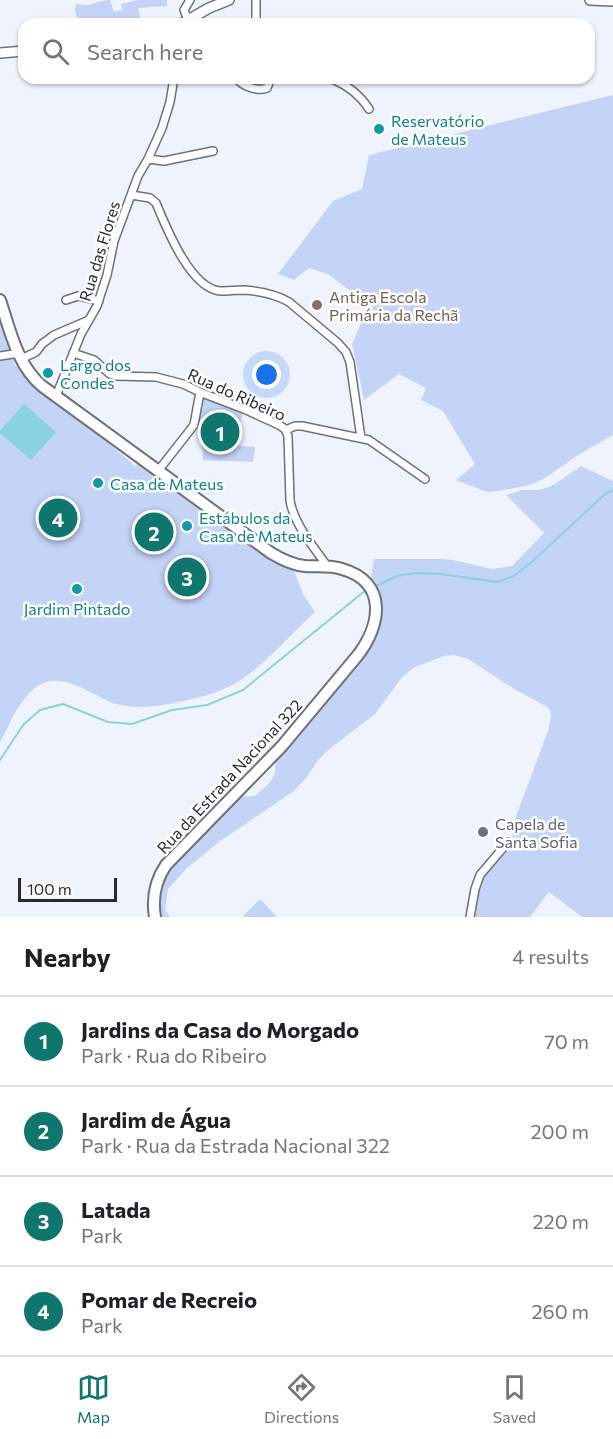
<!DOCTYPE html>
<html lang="en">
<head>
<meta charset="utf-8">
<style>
  body { margin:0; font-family:Commissioner,sans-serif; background:#f2f2f2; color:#202124 }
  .scale { position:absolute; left:18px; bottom:15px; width:99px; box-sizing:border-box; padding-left:6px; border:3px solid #282a2e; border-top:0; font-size:16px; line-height:21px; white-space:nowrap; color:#282a2e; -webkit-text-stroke:4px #fff; paint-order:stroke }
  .you { position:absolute; left:267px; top:375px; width:21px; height:21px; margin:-15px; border:4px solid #fff; border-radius:50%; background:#1a73e8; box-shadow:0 0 0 9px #1a73e833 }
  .badge { display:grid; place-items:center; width:39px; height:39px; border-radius:50%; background:#0f766e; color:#fff; font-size:20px; font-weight:700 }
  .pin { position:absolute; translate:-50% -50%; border:3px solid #fff; box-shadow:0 2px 6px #0006 }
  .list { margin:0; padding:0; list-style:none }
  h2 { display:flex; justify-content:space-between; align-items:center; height:78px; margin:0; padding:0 24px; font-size:26px }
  h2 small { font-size:20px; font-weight:400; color:#757577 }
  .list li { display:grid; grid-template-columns:39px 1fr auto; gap:18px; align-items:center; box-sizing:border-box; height:90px; padding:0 24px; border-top:2px solid #e0e0e0 }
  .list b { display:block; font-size:22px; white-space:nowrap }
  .list p { margin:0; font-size:20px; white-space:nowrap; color:#757577 }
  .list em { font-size:20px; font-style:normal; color:#757577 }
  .icon { flex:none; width:33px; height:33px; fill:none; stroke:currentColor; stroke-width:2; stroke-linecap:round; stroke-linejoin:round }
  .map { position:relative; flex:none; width:613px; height:917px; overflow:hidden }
  .search { position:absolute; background:#fff; box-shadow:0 2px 4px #0004; left:18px; right:18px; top:18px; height:66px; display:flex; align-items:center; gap:15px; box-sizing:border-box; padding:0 21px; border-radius:18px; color:#757577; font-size:22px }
  .sheet { height:438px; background:#fff }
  nav { display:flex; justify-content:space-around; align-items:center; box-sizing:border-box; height:84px; border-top:2px solid #e0e0e0; background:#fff; font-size:16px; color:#757577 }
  nav a { display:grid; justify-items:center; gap:3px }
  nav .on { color:#0f766e }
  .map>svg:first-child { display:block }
  .green { fill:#c3d4f7 }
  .water { fill:#89d3e0 }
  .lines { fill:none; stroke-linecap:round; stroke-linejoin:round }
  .stream { stroke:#89d3e0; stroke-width:2 }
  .minor-casing { stroke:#6d7179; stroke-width:10 }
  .secondary-casing { stroke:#6d7179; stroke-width:12 }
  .primary-casing { stroke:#6d7179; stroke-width:14 }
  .minor { stroke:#fff; stroke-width:7 }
  .secondary { stroke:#fff; stroke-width:9 }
  .primary { stroke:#fff; stroke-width:10 }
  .culture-dot { fill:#0f9aa8; stroke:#fff; stroke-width:2 }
  .education-dot { fill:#8d6e63; stroke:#fff; stroke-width:2 }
  .worship-dot { fill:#6b7280; stroke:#fff; stroke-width:2 }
  .labels { text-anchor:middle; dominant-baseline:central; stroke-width:5; stroke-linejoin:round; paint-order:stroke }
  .culture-label { font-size:16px; fill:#0d838f; stroke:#fff; text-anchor:start }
  .street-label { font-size:16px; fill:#282a2e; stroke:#fff }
  .education-label { font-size:16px; fill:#785e54; stroke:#fff; text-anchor:start }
  .worship-label { font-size:16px; fill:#5b616d; stroke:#fff; text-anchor:start }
</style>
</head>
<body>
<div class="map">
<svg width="613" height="917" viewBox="0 0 613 917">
  <rect width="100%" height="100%" fill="#eff3fd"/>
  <!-- green -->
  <path class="green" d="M 107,0 L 110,0 L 114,12 L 122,10 L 121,4 L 138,0 L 167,0 L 167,6 L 138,8 L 141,20 L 135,22 L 134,24 L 78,24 L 75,10 L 76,4 L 87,5 Z
    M 613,95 L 613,435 L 578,455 L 545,478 L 530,485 L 498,491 L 487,492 L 456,480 L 475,464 L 443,411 L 421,400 L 426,388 L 399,374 L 364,400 L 352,344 L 369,305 L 328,274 L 309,268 L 294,280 L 278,274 L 333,201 L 362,189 L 369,155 Z
    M 0,315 L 16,359 L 14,362 L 16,366 L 19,367 L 30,381 L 98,434 L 135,466 L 139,462 L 269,558 L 293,568 L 303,594 L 315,612 C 291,634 256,675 228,687 C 212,695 196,698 179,702 C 160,706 140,709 120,705 C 99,700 74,678 51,681 C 24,685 12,721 0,742 Z
    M 201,395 L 244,410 L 234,445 L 255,447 L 253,462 L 203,460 L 201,419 L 198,416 Z
    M 581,466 L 613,481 L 613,917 L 582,917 L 549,892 L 530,917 L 473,917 L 477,895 L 481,882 L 512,839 L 516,816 L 548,731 L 551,716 L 550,710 L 546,706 L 516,690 L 468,659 L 454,655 L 444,656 L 415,667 L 403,676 L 375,714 L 327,751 L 319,759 L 306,778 L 294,791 L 220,841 L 187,868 L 168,889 L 165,910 L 170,917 L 159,917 L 158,905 L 160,890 L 166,872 L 237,797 L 255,796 C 268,784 278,779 275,759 L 374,638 L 370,582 L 374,559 L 441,559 L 453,560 L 492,569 L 512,566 L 544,533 L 506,495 L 522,490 L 538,490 L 546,488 L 555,484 Z
    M 260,899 L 277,917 L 242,917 Z"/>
  <!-- water -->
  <path class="water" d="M 24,404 L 56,432 L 31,460 L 0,433 L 0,431 Z"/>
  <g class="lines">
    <!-- stream -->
    <path class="stream" d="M 374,587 L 397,576 L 416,573 L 440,574 L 498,582 L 514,576 L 534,560 L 605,494 L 613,490
      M 0,760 L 23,725 L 40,710 L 63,704 L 108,722 L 132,724 L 172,710 L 207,705 L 243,690 L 366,590"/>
    <defs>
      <path id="minor" d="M 188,20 L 184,10 L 190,0
        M 256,24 L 256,0
        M 236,78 C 242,86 258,92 267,88 L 271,78
        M 298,78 L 311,78
        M 330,78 C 345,84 360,95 369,109
        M 148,159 L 164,161 L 213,151
        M 131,195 L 150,198 L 156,203 C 166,227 190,288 220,291 C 228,291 236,290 244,290 C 259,291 275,294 289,302 L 338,343 L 346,352 L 350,362 L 361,438
        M 66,300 L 78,296 L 99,301
        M 73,353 L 94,360 L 110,374 L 116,376 L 156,377 L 183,384 L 202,393 L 244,409 L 279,425 L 285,429 L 288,436 L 290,500 C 293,523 314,547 327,566
        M 0,356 L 19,353
        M 21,359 L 36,352 L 42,344 L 54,335 L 89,320
        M 56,396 L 81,334 L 97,306 L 107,275 L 114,241 L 138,176 L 148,159 L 162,128 L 170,102 L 174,78
        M 286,430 L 295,426 L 302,426 L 369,440 L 425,479
        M 158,471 L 194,425 L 200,392
        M 470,917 L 475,889 L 480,875 L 508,842"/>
      <path id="secondary" d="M 590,0 L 613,1
        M 181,24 L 209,8 L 229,0
        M 0,53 L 24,51"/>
      <path id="primary" d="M 0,300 C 10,330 17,365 42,386 L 271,553 C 281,559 293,565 305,566 C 318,567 330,565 342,569 C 388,582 381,625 358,655 L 282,746 L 166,865 C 155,881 152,899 155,917"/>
    </defs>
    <!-- minor casing -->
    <use href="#minor" class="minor-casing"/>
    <!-- secondary casing -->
    <use href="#secondary" class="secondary-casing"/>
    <!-- primary casing -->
    <use href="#primary" class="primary-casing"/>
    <!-- minor -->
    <use href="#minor" class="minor"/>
    <!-- secondary -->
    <use href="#secondary" class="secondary"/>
    <!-- primary -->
    <use href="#primary" class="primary"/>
  </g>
  <!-- markers -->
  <g class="culture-dot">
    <circle cx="379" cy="129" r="6"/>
    <circle cx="48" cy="373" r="6"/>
    <circle cx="98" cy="483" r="6"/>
    <circle cx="187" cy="526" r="6"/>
    <circle cx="77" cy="589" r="6"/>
  </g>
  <circle class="education-dot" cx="317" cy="305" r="6"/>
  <circle class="worship-dot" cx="483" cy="832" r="6"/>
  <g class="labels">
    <!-- culture labels -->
    <g class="culture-label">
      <text x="391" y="120">Reservatório<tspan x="391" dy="18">de Mateus</tspan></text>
      <text x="60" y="364">Largo dos<tspan x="60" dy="18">Condes</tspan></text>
      <text x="110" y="483">Casa de Mateus</text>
      <text x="199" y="517">Estábulos da<tspan x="199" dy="18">Casa de Mateus</tspan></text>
      <text x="77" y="608" text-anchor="middle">Jardim Pintado</text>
    </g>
    <!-- street labels -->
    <g class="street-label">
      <text transform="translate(99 251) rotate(-73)">Rua das Flores</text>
      <text transform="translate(237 394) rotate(24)">Rua do Ribeiro</text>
      <text transform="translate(229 776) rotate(-47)">Rua da Estrada Nacional 322</text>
    </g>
    <!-- education labels -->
    <g class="education-label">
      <text x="329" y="296">Antiga Escola<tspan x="329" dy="18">Primária da Rechã</tspan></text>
    </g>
    <!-- worship labels -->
    <g class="worship-label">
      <text x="495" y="823">Capela de<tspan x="495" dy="18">Santa Sofia</tspan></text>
    </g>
  </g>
</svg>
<div class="scale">100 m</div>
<div class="you"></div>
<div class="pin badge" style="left:220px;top:432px">1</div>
<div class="pin badge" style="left:154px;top:532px">2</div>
<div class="pin badge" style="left:187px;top:577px">3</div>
<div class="pin badge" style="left:58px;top:518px">4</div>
<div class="search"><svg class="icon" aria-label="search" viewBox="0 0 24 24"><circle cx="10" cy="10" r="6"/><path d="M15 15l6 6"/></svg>Search here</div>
</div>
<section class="sheet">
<h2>Nearby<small>4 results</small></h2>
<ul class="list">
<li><span class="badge">1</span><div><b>Jardins da Casa do Morgado</b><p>Park · Rua do Ribeiro</p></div><em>70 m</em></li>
<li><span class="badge">2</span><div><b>Jardim de Água</b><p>Park · Rua da Estrada Nacional 322</p></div><em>200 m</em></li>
<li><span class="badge">3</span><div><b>Latada</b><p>Park</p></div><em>220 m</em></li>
<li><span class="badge">4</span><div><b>Pomar de Recreio</b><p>Park</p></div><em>260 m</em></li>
</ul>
</section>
<nav>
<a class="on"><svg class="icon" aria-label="map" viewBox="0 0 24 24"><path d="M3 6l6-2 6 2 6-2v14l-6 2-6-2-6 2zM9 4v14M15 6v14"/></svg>Map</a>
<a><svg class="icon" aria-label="directions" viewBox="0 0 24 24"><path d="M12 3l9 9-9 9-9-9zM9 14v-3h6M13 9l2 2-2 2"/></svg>Directions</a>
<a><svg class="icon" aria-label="saved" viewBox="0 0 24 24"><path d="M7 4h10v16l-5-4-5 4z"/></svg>Saved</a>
</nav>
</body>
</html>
